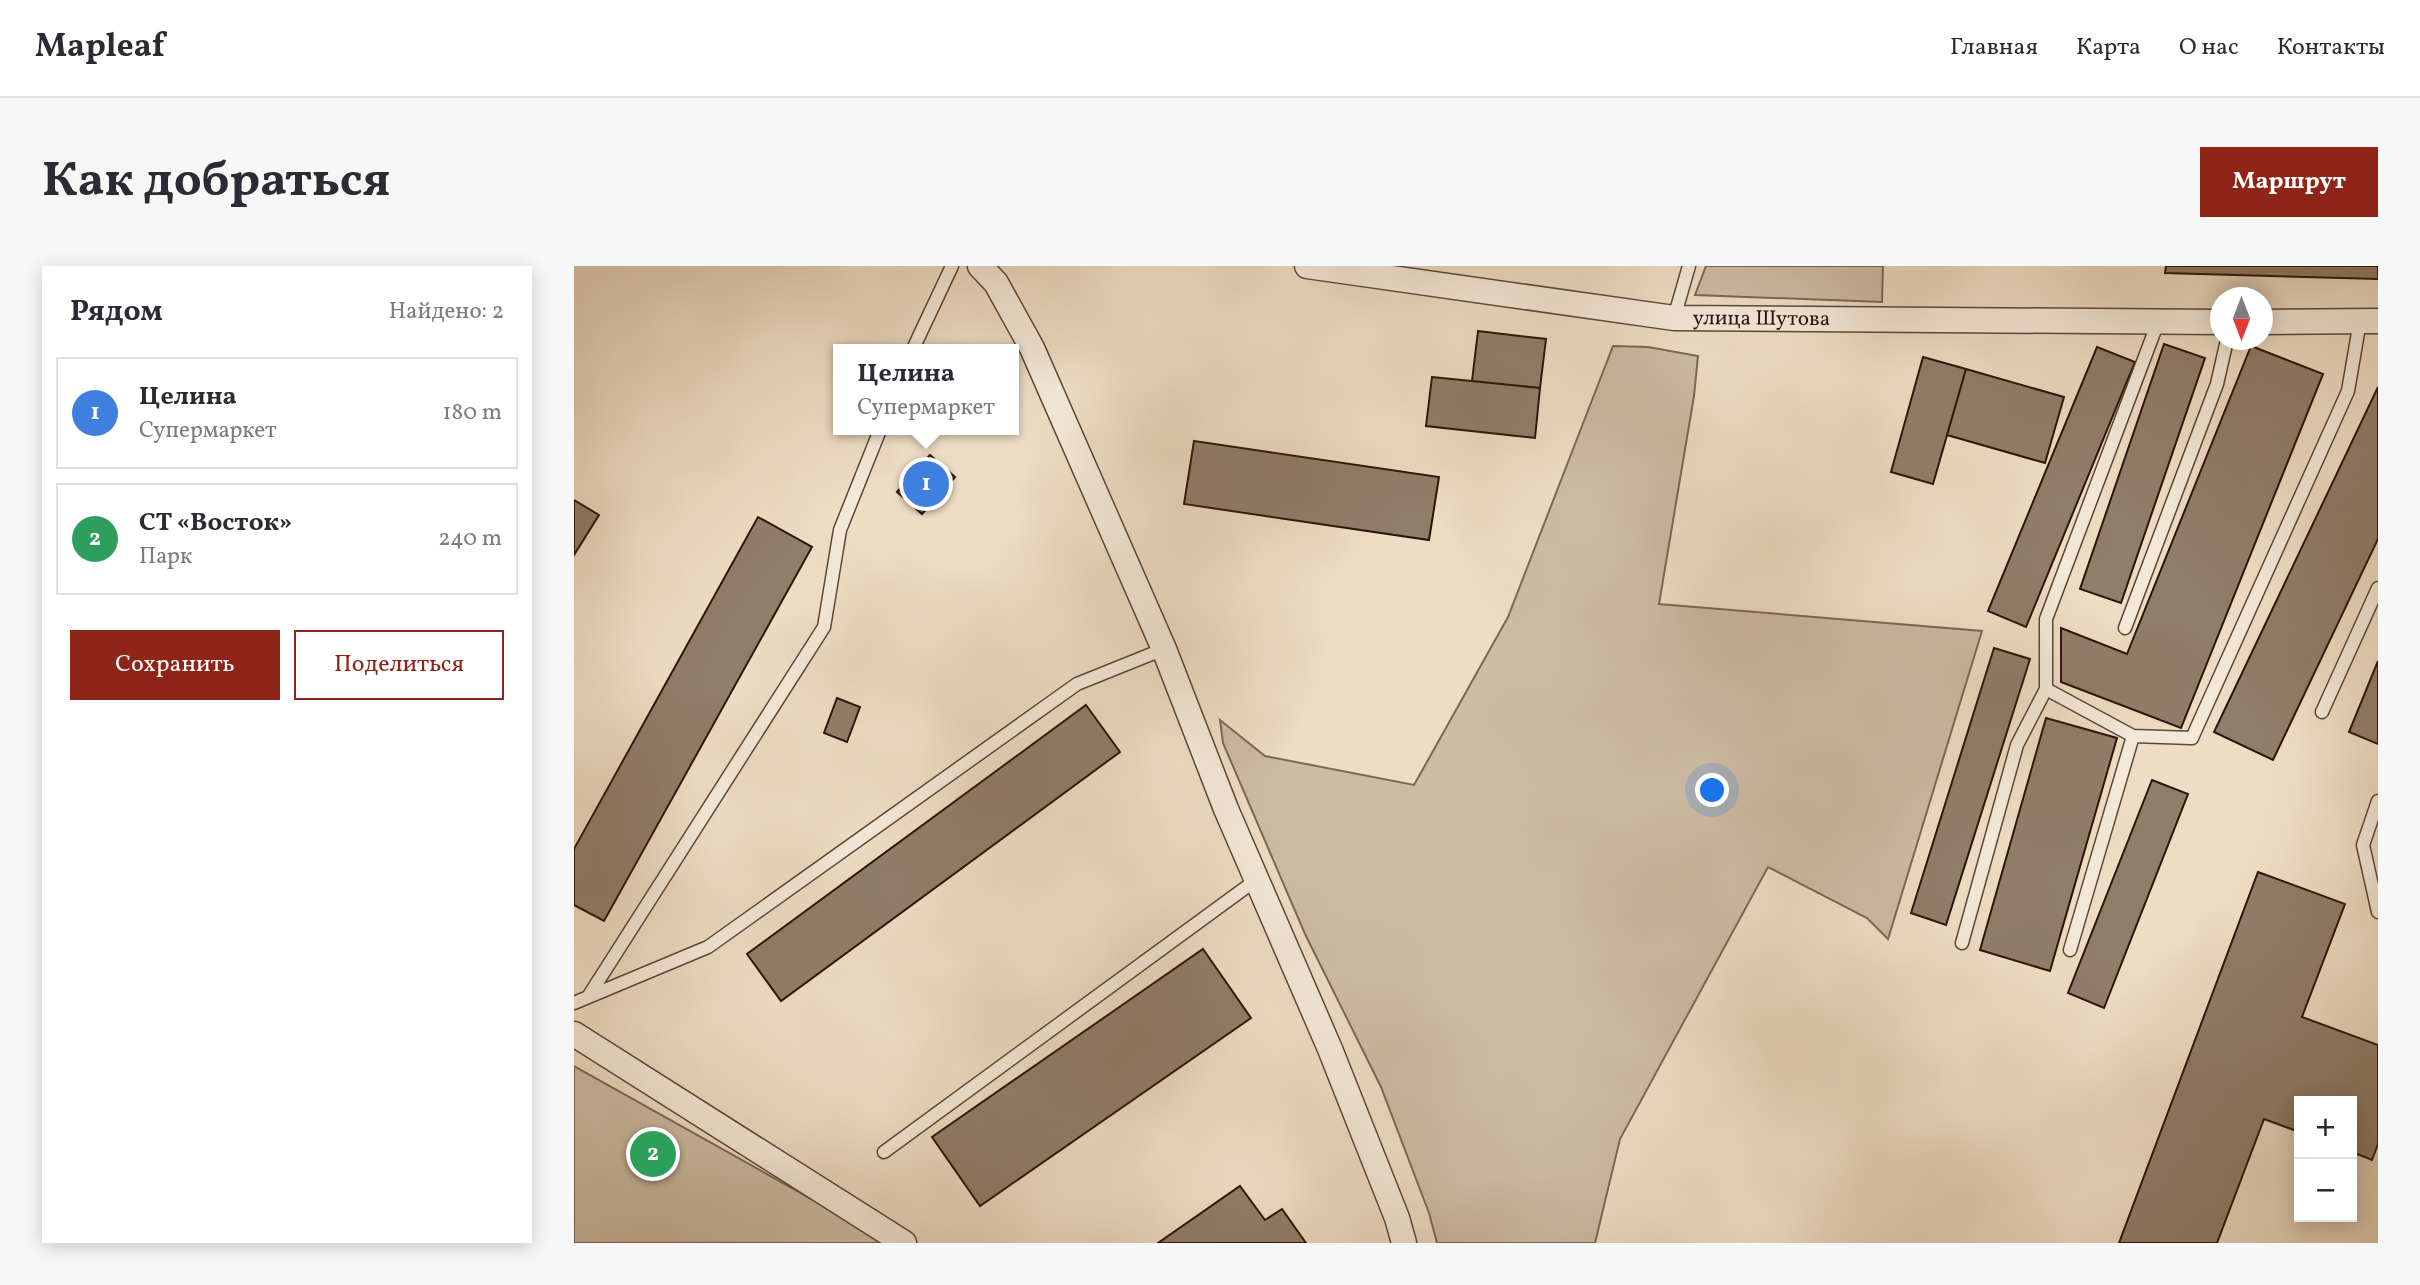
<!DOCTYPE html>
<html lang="ru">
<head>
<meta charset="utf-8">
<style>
  body { margin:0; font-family:Vollkorn,serif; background:#f7f7f7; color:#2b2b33 }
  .controls { position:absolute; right:21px; bottom:21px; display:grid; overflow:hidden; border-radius:0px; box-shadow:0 4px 18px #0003 }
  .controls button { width:63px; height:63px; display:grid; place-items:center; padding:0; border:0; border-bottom:2px solid #e1e1e2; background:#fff; color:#2b2b33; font:35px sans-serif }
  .compass { position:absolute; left:1636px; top:21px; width:63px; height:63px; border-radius:50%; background:#fff; box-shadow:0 4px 18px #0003; rotate:180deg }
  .you { position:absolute; left:1139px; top:525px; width:24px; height:24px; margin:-18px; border:5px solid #fff; border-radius:50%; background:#1a73e8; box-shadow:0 0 0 10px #1a73e833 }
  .badge { display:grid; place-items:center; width:46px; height:46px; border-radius:50%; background:#8f2418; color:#fff; font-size:23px; font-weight:700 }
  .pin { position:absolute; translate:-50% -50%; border:4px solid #fff; box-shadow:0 2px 7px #0006 }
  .popup { position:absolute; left:259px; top:78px; width:186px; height:91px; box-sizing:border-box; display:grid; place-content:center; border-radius:0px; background:#fff; filter:drop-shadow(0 2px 5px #0005); font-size:23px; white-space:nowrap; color:#7c7c81 }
  .popup b { font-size:26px; color:#2b2b33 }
  .popup::after { content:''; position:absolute; left:50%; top:100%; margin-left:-14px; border:14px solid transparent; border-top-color:#fff }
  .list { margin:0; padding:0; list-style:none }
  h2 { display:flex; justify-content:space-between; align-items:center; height:91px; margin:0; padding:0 28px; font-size:30px }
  h2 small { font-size:23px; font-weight:400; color:#7c7c81 }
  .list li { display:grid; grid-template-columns:46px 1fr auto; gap:21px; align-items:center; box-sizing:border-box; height:112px; margin:0 14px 14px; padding:0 14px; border:2px solid #e1e1e2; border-radius:0px }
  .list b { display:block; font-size:26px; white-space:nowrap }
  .list p { margin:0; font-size:23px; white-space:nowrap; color:#7c7c81 }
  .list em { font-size:23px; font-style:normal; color:#7c7c81 }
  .actions { display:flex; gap:14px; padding:21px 28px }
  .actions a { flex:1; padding:16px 0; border:2px solid #8f2418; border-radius:0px; text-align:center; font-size:24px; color:#8f2418 }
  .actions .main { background:#8f2418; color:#fff }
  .map { position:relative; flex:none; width:1804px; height:977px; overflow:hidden; border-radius:0px }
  header { display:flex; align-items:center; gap:42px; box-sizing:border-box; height:98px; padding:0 35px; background:#fff; border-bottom:2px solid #e1e1e2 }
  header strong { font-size:33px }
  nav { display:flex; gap:38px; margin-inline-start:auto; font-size:24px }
  .intro { display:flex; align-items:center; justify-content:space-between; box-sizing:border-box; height:168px; padding:0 42px }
  h1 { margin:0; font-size:49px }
  .button { padding:18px 32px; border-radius:0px; background:#8f2418; color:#fff; font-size:24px; font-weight:700 }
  main { display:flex; gap:42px; padding:0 42px }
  aside { flex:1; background:#fff; border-radius:0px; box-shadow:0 4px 18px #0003 }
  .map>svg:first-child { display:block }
  .green { fill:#cdbba4; stroke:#7c6856; stroke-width:2 }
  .building { fill:#907d6a; stroke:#2b1508; stroke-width:2 }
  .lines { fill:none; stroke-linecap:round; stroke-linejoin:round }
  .lane-casing { stroke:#5c4737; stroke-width:15 }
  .street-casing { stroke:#5c4737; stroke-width:27 }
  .lane { stroke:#f4e9d9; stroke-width:12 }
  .street { stroke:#f4e9d9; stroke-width:24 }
  .labels { text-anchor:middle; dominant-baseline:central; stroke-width:5; stroke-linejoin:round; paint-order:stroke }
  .street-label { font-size:21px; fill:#2b1508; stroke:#f4e9d9 }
</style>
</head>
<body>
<header>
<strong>Mapleaf</strong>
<nav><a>Главная</a><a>Карта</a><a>О нас</a><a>Контакты</a></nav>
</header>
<div class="intro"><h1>Как добраться</h1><a class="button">Маршрут</a></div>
<main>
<aside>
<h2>Рядом<small>Найдено: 2</small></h2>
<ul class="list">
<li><span class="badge" style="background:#3f7fe0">1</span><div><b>Целина</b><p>Супермаркет</p></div><em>180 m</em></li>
<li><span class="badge" style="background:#2e9e5b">2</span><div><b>СТ «Восток»</b><p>Парк</p></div><em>240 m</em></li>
</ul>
<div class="actions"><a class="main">Сохранить</a><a>Поделиться</a></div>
</aside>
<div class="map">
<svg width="1804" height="977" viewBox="0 0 1804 977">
  <rect width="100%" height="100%" fill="#eeddc4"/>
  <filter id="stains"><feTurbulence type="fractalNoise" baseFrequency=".00286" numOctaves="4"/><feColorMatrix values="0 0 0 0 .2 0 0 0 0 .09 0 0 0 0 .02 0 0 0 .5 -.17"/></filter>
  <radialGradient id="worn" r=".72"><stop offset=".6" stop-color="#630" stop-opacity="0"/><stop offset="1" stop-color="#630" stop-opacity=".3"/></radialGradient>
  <!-- green -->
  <path class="green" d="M 1132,0 L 1309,0 L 1308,36 L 1121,29 Z
    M 1039,80 L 1074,81 L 1124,90 L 1120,130 L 1085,338 L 1408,365 L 1314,673 L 1293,652 L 1194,601 L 1046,873 L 1021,977 L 863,977 L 855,947 L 807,821 L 731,668 L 649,477 L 646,454 L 691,490 L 840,519 L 934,351 Z
    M 0,800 L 316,977 L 0,977 Z"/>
  <!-- building -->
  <path class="building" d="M 1592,0 L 1804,0 L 1804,13 L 1591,7 Z
    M 904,65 L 972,73 L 966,122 L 898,115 Z
    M 1590,78 L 1631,92 L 1547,337 L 1506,323 Z
    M 1677,80 L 1749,108 L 1607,462 L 1487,416 L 1487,362 L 1553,388 Z
    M 1523,81 L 1561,96 L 1452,361 L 1414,345 Z
    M 1349,91 L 1392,103 L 1359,218 L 1317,206 Z
    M 1392,103 L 1490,131 L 1471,197 L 1373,169 Z
    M 858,111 L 966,122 L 961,172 L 852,160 Z
    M 1804,121 L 1804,273 L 1699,494 L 1640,466 Z
    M 620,175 L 865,211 L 855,274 L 610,238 Z
    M 356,189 L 381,211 L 348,248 L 323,226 Z
    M 0,234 L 25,249 L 0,289 Z
    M 184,251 L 238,281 L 30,655 L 0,639 L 0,583 Z
    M 1420,382 L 1456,393 L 1372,659 L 1337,647 Z
    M 1804,395 L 1804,478 L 1775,466 Z
    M 263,432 L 286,441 L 273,476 L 250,467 Z
    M 512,439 L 546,486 L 207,735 L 173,688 Z
    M 1472,452 L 1543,472 L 1476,705 L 1406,684 Z
    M 1578,514 L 1614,528 L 1530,742 L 1494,727 Z
    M 1684,606 L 1771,638 L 1728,751 L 1804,779 L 1804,878 L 1798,894 L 1778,886 L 1778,835 L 1725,835 L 1725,866 L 1690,853 L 1643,977 L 1545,977 Z
    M 629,683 L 677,752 L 406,940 L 358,871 Z
    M 666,920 L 691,954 L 708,943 L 732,977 L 584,977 Z"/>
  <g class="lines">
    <defs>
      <path id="lane" d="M 1100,52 L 1115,0
        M 339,83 L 378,0
        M 1551,362 L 1643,118 L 1653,74
        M 1472,423 L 1472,353 L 1584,56
        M 1748,446 L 1804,322
        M 1804,535 L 1789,579 L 1804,646
        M 1388,677 L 1443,479 L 1472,423 L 1559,470
        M 1496,684 L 1559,470 L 1618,472 L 1774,125 L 1786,55
        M 14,731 L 250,361 L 266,264 L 306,164
        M 0,737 L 134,681 L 503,418 L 590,383
        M 310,886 L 682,614"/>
      <g id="street">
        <path d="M 406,0 L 422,17 L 458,82 L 590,383 L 652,543 L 756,783 L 823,952 L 830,977"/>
        <path id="s1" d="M 733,0 L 1100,52 L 1646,56"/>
        <path d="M 1688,56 L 1804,55"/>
        <path d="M 0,768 L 330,977"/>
      </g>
    </defs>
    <!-- lane casing -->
    <use href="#lane" class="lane-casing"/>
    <!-- street casing -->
    <use href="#street" class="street-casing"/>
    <!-- lane -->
    <use href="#lane" class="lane"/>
    <!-- street -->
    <use href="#street" class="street"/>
  </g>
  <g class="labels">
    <!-- street labels -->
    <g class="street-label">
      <text stroke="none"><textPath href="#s1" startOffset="458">улица Шутова</textPath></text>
    </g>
  </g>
  <rect width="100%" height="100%" filter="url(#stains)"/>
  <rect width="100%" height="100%" fill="url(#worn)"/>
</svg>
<div class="controls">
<button>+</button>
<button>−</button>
</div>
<svg class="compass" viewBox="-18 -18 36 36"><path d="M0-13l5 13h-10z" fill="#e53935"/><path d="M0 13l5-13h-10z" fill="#7c7c81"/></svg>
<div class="you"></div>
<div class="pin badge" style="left:352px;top:218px;background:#3f7fe0">1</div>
<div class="popup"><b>Целина</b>Супермаркет</div>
<div class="pin badge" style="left:79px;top:888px;background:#2e9e5b">2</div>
</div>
</main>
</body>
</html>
